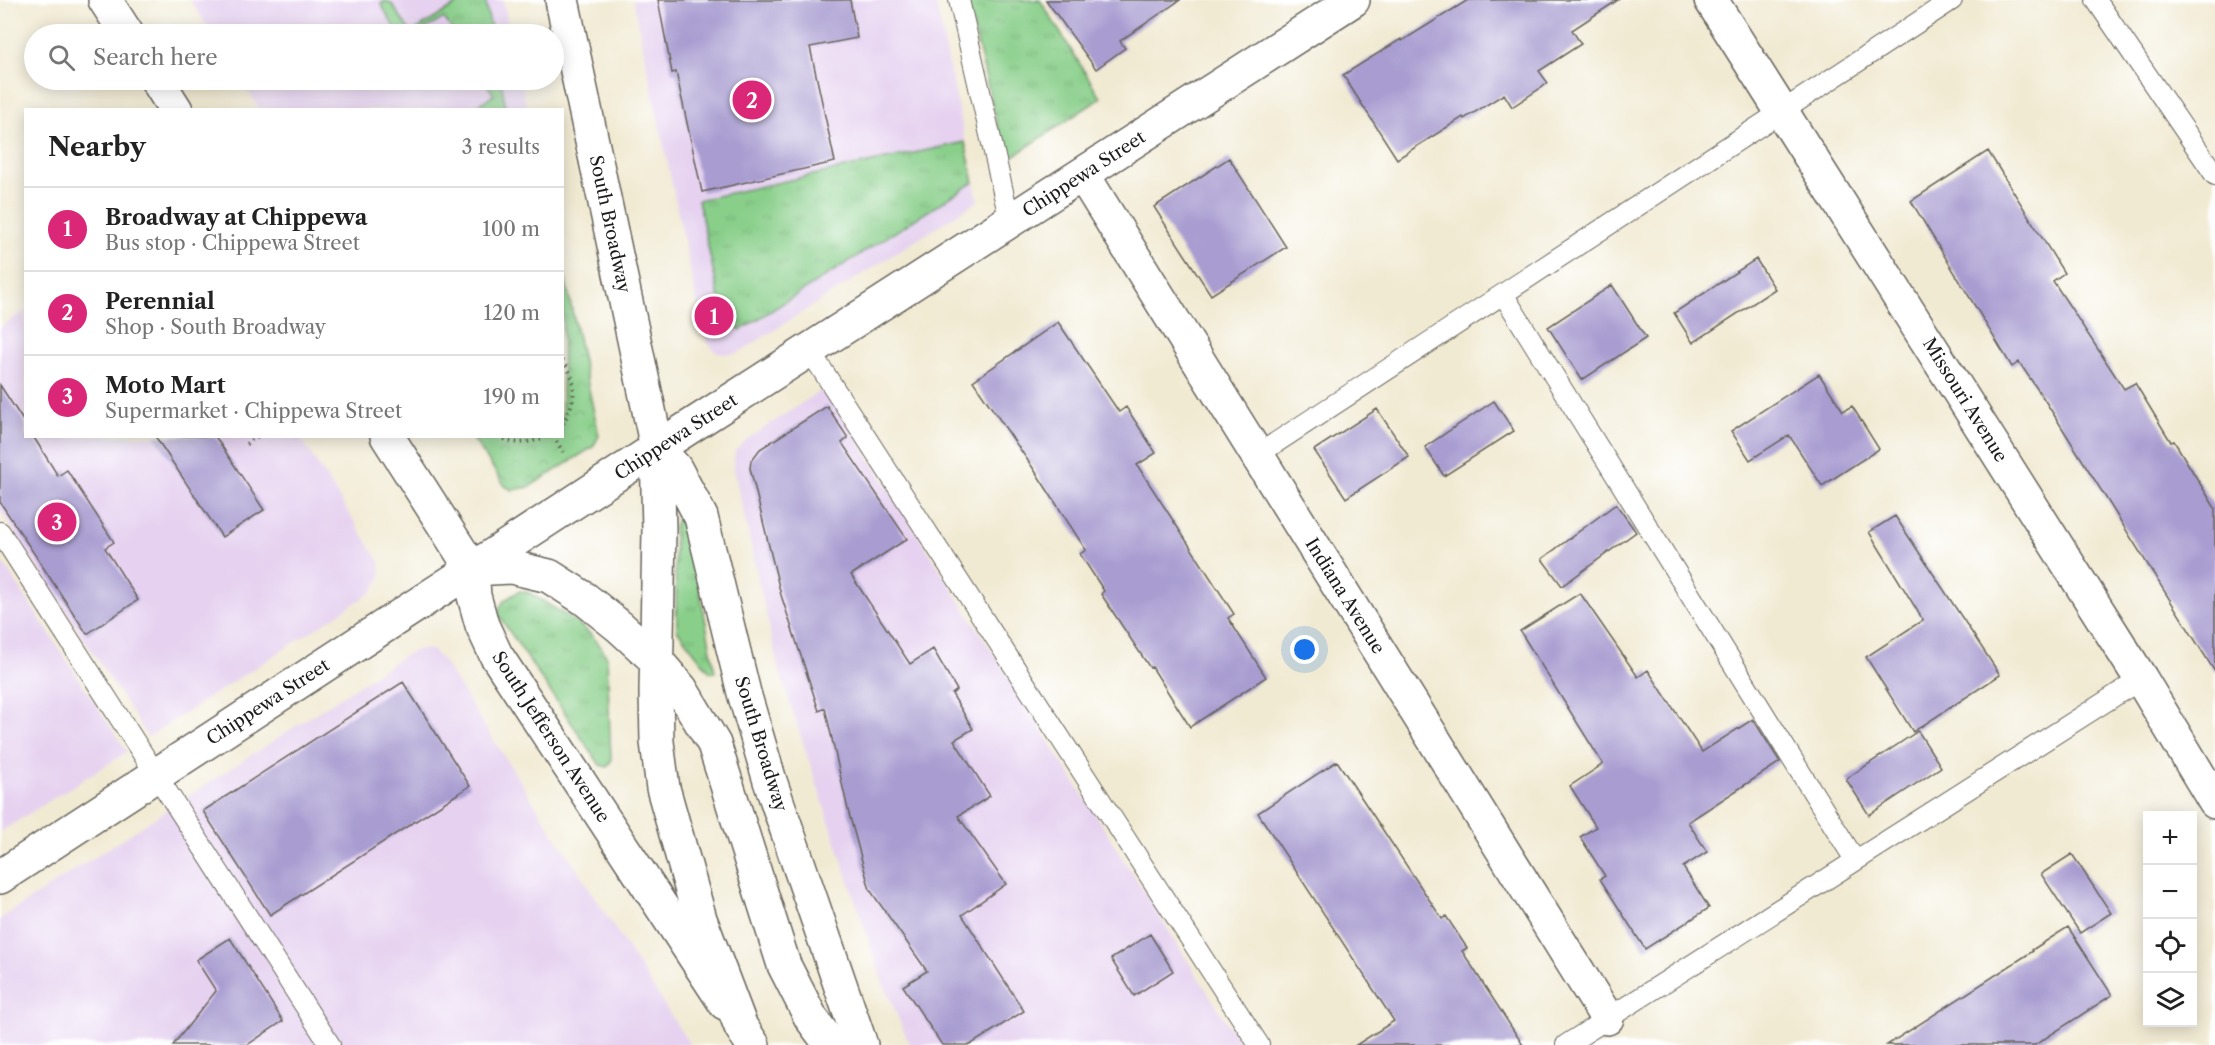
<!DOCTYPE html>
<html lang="en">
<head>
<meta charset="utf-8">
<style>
  body { margin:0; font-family:"Libre Caslon Text",serif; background:#f6f6f6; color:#222 }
  .controls { position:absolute; right:18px; bottom:18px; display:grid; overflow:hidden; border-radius:0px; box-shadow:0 3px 15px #0003 }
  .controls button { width:54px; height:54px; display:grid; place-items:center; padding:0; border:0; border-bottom:2px solid #e0e0e0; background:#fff; color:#222; font:30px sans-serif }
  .you { position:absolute; left:1305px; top:650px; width:21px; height:21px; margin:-15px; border:4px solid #fff; border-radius:50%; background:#1a73e8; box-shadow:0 0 0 9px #1a73e833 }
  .badge { display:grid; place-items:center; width:39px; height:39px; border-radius:50%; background:#db2777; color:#fff; font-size:20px; font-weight:700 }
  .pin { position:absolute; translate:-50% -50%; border:3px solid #fff; box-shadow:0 2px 6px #0006 }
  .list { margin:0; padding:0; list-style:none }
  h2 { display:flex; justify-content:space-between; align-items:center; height:78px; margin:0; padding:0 24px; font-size:26px }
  h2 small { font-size:20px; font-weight:400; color:#767676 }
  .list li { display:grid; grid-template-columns:39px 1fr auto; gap:18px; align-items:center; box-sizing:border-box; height:84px; padding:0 24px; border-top:2px solid #e0e0e0 }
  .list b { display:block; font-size:22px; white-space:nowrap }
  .list p { margin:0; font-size:20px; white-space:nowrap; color:#767676 }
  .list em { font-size:20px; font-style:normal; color:#767676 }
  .icon { flex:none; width:33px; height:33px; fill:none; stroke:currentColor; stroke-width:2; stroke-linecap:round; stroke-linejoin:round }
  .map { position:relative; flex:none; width:2215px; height:1045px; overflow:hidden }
  .search { position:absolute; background:#fff; box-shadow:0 3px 15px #0003; left:24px; top:24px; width:540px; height:66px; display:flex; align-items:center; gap:15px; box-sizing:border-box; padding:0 21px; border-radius:33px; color:#767676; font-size:22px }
  .panel { position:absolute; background:#fff; box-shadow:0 3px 15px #0003; left:24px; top:108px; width:540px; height:330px; border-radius:0px }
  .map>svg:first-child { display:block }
  .built { fill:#e6d2f0 }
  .grass { fill:url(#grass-tufts); stroke:#527653; stroke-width:1.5 }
  .park { fill:url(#park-crowns); stroke:#527653; stroke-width:1.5 }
  .building { fill:#a89cd0 }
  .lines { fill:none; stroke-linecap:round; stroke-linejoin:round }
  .service-casing { stroke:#67645c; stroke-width:22 }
  .minor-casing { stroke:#67645c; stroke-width:36 }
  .secondary-casing { stroke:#67645c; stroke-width:36 }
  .primary-casing { stroke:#67645c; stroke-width:36 }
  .path { stroke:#67645c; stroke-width:4; stroke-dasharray:1.5 4.5; stroke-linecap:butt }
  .service { stroke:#fff; stroke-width:20 }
  .minor { stroke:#fff; stroke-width:33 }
  .secondary { stroke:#fff; stroke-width:33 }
  .primary { stroke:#fff; stroke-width:33 }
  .labels { text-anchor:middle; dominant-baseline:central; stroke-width:6; stroke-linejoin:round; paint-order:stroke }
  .street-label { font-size:18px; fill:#1c1c1c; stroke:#fff }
</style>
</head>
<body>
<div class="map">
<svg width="2215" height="1045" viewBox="0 0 2215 1045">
  <defs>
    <pattern id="grass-tufts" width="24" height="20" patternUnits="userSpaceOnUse" patternTransform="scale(1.5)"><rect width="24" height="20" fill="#89cf8a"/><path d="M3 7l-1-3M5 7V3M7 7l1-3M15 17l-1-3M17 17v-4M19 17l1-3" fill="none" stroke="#76b176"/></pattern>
    <pattern id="park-crowns" width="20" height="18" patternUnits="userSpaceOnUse" patternTransform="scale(1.5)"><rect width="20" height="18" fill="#89cf8a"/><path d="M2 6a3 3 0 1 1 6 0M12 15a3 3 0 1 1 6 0" fill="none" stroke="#76b176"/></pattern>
  </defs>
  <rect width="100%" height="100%" fill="#fff"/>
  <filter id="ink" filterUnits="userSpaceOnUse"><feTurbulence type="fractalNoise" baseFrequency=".0167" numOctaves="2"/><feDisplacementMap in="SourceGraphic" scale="12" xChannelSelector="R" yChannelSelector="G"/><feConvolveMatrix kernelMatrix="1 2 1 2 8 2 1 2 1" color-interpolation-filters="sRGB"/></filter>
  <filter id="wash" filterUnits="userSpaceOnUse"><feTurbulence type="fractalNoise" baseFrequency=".008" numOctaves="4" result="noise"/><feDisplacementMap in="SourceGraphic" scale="24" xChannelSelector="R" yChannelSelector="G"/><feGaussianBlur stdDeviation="1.35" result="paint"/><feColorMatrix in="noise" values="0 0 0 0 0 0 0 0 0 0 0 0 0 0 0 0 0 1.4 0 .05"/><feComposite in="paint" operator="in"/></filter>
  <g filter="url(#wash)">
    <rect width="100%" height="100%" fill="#f1ead3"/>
    <!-- built -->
    <path class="built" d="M 190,0 L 503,0 L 510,34 L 212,34 Z
      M 633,0 L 935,0 L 978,201 L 738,353 L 727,354 L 717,353 L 708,343 L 703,330 Z
      M 241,80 L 521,80 L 527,109 L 260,109 Z
      M 25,311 L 26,436 L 300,437 L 380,562 L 381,577 L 372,592 L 148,737 L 0,510 L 0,327 Z
      M 825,388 L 1241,1045 L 910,1045 L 883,983 L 868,939 L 778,667 L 733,465 L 735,451 L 746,440 Z
      M 3,563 L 127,752 L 0,832 L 0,565 Z
      M 420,649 L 432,650 L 442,660 L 690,1045 L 0,1045 L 0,919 L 405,655 Z"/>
    <!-- grass -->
    <path class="grass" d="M 464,0 L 485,0 L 492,34 L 455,34 L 444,18 L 417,34 L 398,34 L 381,4 L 385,1 L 391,3 L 411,33 Z
      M 967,0 L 1040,0 L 1101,98 L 1006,161 Z
      M 484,80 L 501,80 L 506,109 L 471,109 L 494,95 Z
      M 965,142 L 974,182 L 741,330 L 724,321 L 698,200 Z
      M 678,516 L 686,516 L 715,672 L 710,672 L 677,630 L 674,527 Z
      M 519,591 L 528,592 C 557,611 591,625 607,657 L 611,761 L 607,767 L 600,765 L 499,616 L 499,608 L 505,600 Z"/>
    <!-- park -->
    <path class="park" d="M 563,268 L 599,436 L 593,447 L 529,487 L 512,490 L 505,486 L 472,437 L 562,436 Z"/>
    <g id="blocks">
      <!-- building -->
      <path class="building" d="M 658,0 L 850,0 L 857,38 L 810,47 L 835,162 L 702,192 L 676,72 L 672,73 Z
        M 1046,0 L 1180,0 L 1120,41 L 1125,48 L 1096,69 Z
        M 1468,0 L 1618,0 L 1572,30 L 1581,44 L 1539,71 L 1548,83 L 1512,107 L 1504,94 L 1464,119 L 1463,117 L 1397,159 L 1343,75 L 1401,39 L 1402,41 Z
        M 1988,151 L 2064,273 L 2053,281 L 2124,389 L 2135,383 L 2171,442 L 2174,441 L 2215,508 L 2215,672 L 2044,399 L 2019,362 L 2012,367 L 1911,201 Z
        M 1229,158 L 1286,247 L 1211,295 L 1154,207 Z
        M 1756,259 L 1775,289 L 1693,343 L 1674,313 Z
        M 1612,285 L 1646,338 L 1582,380 L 1548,327 Z
        M 1058,322 L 1119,412 L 1126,407 L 1156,453 L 1137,465 L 1234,614 L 1228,618 L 1266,677 L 1190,727 L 1152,667 L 1150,668 L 1101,594 L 1104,591 L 1080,554 L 1086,550 L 1033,468 L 973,381 Z
        M 1819,374 L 1843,411 L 1852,406 L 1879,449 L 1822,486 L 1789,435 L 1750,460 L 1731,431 Z
        M 0,385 L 26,425 L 26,436 L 33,436 L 58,476 L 67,470 L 114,542 L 105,548 L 138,600 L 87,634 L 0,502 Z
        M 1494,401 L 1514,431 L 1444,476 L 1425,447 Z
        M 827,406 L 848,438 L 842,443 L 907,539 L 851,575 L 910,664 L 933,649 L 957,690 L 952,694 L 973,729 L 954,740 L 990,796 L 958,816 L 1006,884 L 962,915 L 1024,1011 L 970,1045 L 942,1045 L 903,986 L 927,971 L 870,890 L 848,810 L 825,708 L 819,711 L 781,595 L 750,468 L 751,461 L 760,449 Z
        M 1377,409 L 1409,457 L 1346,498 L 1314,450 Z
        M 155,436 L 215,436 L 264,510 L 222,537 Z
        M 1616,504 L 1636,532 L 1562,586 L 1542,559 Z
        M 1895,516 L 2000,675 L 1913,732 L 1866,657 L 1923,620 L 1869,532 Z
        M 1580,593 L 1638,677 L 1648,670 L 1702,752 L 1753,719 L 1780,762 L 1688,822 L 1707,852 L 1683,867 L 1709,908 L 1645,949 L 1600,879 L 1605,876 L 1580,837 L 1596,827 L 1570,786 L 1603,764 L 1520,631 Z
        M 403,682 L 470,786 L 270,915 L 203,811 Z
        M 1918,731 L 1941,767 L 1869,815 L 1846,779 Z
        M 1337,761 L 1442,919 L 1446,916 L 1467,948 L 1462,951 L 1523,1045 L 1356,1045 L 1394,1021 L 1258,813 Z
        M 2072,854 L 2111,913 L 2080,933 L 2041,874 Z
        M 2068,927 L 2112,995 L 2035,1045 L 1887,1045 L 2033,951 L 2032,950 Z
        M 1150,934 L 1173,971 L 1134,996 L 1111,959 Z
        M 230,938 L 283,1021 L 247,1045 L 173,1045 L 216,991 L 196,960 Z"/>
    </g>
  </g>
  <g filter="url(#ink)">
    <use href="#blocks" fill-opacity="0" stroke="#67645c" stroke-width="1.5"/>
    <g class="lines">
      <defs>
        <path id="service" d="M 959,0 L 1010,222
          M 2096,0 L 2215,175
          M 1503,294 L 1855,860
          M 810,351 L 1259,1045
          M 1257,455 L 1952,0
          M 0,532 L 330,1045
          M 1566,1045 L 2141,679"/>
        <path id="minor" d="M 1711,0 L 2141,679 L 2215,802
          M 1083,175 L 1607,1018
          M 657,448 L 1353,0"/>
        <path id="secondary" d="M 105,0 L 127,34
          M 157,80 L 176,110
          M 387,436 L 472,569 L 474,596 L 482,625 L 496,655 L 725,1003
          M 472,569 L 511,567 L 549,576 L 585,599 L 620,627 L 656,660 L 681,689 L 714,744 L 784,965 L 811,1018 L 831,1045
          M 0,877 L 657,448"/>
        <path id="primary" d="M 562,0 L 657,448 L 659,530 L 656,692 L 657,742 L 663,788 L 700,919 L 741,1027 L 753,1045
          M 657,448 L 675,468 L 701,517 L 744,693 L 770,781 L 861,1045"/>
      </defs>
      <!-- service casing -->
      <use href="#service" class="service-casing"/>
      <!-- minor casing -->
      <use href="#minor" class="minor-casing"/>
      <!-- secondary casing -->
      <use href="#secondary" class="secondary-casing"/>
      <!-- primary casing -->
      <use href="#primary" class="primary-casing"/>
      <!-- path -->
      <path class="path" d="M 562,361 C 580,380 575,405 562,424
        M 499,436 C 515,447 532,442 548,436
        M 553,436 L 563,452
        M 246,444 L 258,436"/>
      <!-- service -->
      <use href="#service" class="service"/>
      <!-- minor -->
      <use href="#minor" class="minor"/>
      <!-- secondary -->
      <use href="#secondary" class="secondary"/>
      <!-- primary -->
      <use href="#primary" class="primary"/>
    </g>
  </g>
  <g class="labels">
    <!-- street labels -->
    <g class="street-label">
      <text transform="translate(1084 174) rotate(-33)">Chippewa Street</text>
      <text transform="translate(610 224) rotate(78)">South Broadway</text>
      <text transform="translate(1965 400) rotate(58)">Missouri Avenue</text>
      <text transform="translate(676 437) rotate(-33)">Chippewa Street</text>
      <text transform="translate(1345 596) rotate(58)">Indiana Avenue</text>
      <text transform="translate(268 702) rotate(-33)">Chippewa Street</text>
      <text transform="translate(551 737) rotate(57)">South Jefferson Avenue</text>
      <text transform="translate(761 744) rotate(73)">South Broadway</text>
    </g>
  </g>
</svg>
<div class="controls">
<button>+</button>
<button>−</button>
<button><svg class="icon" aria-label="locate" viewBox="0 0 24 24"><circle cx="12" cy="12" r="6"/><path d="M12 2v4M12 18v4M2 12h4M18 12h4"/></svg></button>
<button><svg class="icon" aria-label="layers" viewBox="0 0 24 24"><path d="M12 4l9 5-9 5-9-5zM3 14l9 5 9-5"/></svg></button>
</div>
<div class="you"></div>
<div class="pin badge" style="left:714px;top:316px">1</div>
<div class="pin badge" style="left:752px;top:100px">2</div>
<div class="pin badge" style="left:57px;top:522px">3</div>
<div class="search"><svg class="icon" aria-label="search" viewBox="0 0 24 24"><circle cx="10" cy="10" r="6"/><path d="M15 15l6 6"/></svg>Search here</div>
<section class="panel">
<h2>Nearby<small>3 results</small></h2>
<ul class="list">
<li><span class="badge">1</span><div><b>Broadway at Chippewa</b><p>Bus stop · Chippewa Street</p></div><em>100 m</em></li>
<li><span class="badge">2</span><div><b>Perennial</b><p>Shop · South Broadway</p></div><em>120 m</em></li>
<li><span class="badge">3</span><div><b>Moto Mart</b><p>Supermarket · Chippewa Street</p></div><em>190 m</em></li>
</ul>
</section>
</div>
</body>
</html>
